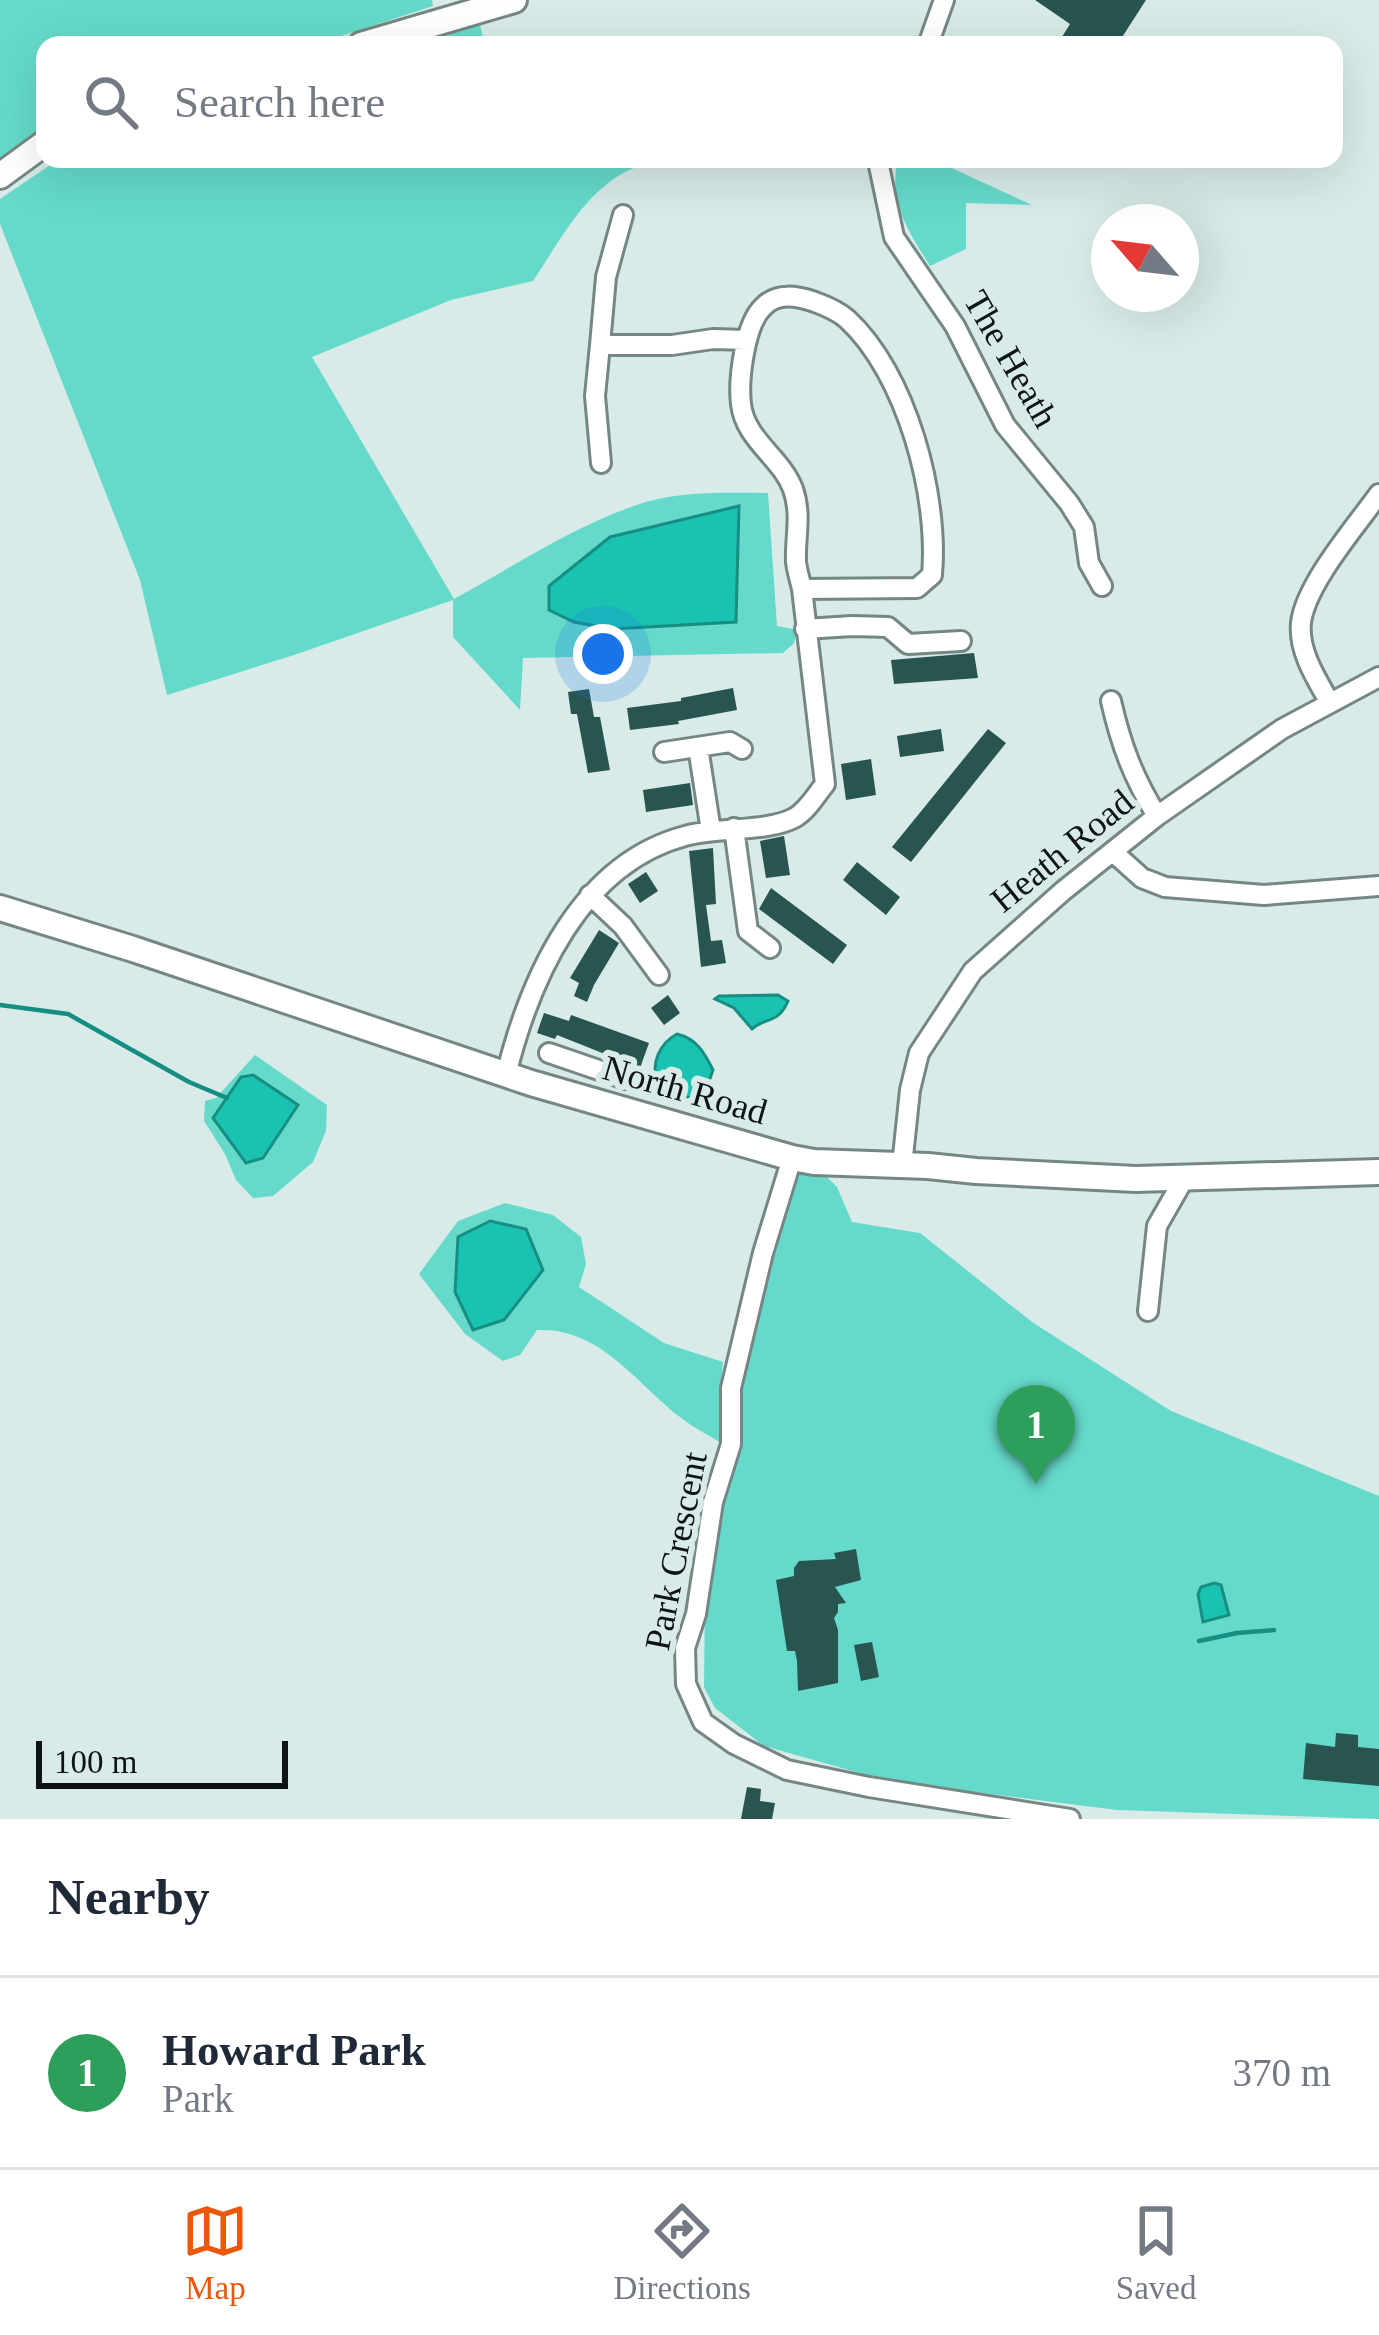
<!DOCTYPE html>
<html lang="en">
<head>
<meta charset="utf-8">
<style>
  body { margin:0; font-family:Georgia,serif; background:#f6f6f7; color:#1f2937 }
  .compass { position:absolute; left:1091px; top:204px; width:108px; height:108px; border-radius:50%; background:#fff; box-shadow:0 12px 48px #0002; rotate:298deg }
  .scale { position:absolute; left:36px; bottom:30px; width:252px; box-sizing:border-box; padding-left:12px; border:6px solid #0d1413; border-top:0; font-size:33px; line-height:42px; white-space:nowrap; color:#0d1413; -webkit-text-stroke:9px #d8ebe8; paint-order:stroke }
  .you { position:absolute; left:603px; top:654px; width:42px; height:42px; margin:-30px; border:9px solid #fff; border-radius:50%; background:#1a73e8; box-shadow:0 0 0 18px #1a73e833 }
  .badge { display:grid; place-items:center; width:78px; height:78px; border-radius:50%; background:#ea580c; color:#fff; font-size:39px; font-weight:700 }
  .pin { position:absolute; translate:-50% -99px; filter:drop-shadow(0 3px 6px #0008) }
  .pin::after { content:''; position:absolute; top:63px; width:42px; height:36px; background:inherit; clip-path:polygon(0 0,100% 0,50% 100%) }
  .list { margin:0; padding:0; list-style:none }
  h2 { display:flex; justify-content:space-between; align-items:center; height:156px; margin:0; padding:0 48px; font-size:51px }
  h2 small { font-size:39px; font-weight:400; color:#747a83 }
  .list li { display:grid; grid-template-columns:78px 1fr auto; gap:36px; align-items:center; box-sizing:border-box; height:192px; padding:0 48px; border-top:3px solid #e0e1e3 }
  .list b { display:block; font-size:45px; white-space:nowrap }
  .list p { margin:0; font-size:39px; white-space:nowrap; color:#747a83 }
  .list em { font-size:39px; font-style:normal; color:#747a83 }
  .icon { flex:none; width:66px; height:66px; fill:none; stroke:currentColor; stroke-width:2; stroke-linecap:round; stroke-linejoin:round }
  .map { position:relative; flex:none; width:1379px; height:1819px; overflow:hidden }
  .search { position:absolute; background:#fff; box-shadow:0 12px 48px #0002; left:36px; right:36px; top:36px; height:132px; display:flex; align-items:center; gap:30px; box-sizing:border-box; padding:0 42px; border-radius:24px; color:#747a83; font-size:45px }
  .sheet { height:348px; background:#fff }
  nav { display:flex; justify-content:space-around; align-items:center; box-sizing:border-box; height:168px; border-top:3px solid #e0e1e3; background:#fff; font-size:33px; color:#747a83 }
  nav a { display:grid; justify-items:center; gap:6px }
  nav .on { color:#ea580c }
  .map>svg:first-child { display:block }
  .green { fill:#65daca }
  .water { fill:#1ac3b1; stroke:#168e82; stroke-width:3 }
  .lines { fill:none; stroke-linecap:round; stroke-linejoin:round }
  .stream { stroke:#168e82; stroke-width:4.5 }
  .building { fill:#28554f }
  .minor-casing { stroke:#758784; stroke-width:24 }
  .tertiary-casing { stroke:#758784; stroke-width:30 }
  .minor { stroke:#fff; stroke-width:18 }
  .tertiary { stroke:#fff; stroke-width:24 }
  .labels { text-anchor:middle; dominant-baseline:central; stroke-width:12; stroke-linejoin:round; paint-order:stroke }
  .street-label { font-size:36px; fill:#0d1413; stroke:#d8ebe8 }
</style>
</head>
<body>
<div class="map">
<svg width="1379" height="1819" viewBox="0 0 1379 1819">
  <rect width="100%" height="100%" fill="#d8ebe8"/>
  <!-- green -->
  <path class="green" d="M 0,0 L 432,0 L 433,6 L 314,45 L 45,45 L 45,133 L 0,164 Z
    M 480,25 L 485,45 L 414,45 Z
    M 59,159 L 568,159 L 639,166 C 588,184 562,238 533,281 L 451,300 L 312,357 L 454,599 C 516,565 578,523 646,502 C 685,491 728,493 768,493 L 777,626 L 798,630 L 794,643 L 783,653 L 523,658 L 520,710 L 453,637 L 453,600 L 294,655 L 167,695 L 140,580 L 0,224 L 0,199 Z
    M 898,159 L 932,159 L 1032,205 L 966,203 L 966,249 L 930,266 C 908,230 888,203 898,159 Z
    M 255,1055 L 327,1105 L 326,1131 L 313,1162 L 273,1196 L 253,1198 L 236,1180 L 225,1154 L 204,1121 L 205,1101 L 216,1098 Z
    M 807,1157 L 837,1187 L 852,1222 L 920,1233 L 1032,1322 L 1171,1411 L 1379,1496 L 1379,1819 L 1117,1810 L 888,1781 L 764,1746 L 715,1708 L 704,1687 L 705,1601 L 729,1477 L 747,1339 L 779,1216 Z
    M 505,1203 L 553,1215 L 581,1237 L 586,1264 L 579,1287 L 664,1343 L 723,1362 L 720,1390 L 721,1443 C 707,1434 692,1427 680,1417 C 636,1383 600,1327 537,1330 L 520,1355 L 503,1361 L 465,1334 L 419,1274 L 458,1221 Z"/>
  <!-- water -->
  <path class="water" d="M 739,506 L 736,622 L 612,629 L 574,622 L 549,610 L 549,586 L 610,537 Z
    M 778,995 L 788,1001 C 777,1025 767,1016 752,1029 L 734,1008 L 715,999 L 719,996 Z
    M 677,1034 C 697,1039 704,1052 713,1070 L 704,1095 C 649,1110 641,1054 677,1034 Z
    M 253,1075 L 298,1105 L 263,1158 L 246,1163 L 213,1118 L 241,1077 Z
    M 490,1221 L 526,1229 L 543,1270 L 504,1320 L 473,1330 L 455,1292 L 458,1237 Z
    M 1214,1583 L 1221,1585 L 1229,1615 L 1203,1622 L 1198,1594 L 1201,1587 Z"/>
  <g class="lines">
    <!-- stream -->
    <path class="stream" d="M 0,1005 L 68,1014 L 189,1082 L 227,1098
      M 1199,1641 L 1237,1633 L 1274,1630"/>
  </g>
  <!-- building -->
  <path class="building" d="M 1035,0 L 1146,0 L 1117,45 L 1057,45 L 1070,24 Z
    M 974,653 L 978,678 L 894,684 L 891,660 Z
    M 733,688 L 737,710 L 678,721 L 679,724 L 630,730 L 627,708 L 681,701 L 681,698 Z
    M 589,689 L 594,717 L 600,717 L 610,770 L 588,773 L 577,714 L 571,714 L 568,692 Z
    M 941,729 L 944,751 L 900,757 L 897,736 Z
    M 988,729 L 1006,743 L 911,862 L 892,847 Z
    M 871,759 L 876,795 L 846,800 L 841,764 Z
    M 690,783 L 693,805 L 646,812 L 643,790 Z
    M 784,836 L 790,875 L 766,878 L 760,841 Z
    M 713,848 L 716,904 L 706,905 L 711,941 L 722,940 L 726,963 L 701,967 L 689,851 Z
    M 857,862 L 900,897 L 886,915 L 843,880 Z
    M 646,872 L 658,891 L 640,903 L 628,884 Z
    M 771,888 L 847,945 L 833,964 L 759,909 Z
    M 599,930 L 619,943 L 594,985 L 587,1002 L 574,996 L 579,983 L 570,978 Z
    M 668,995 L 680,1013 L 664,1025 L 651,1008 Z
    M 544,1013 L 569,1021 L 571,1015 L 649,1043 L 640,1068 L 557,1035 L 555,1039 L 537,1033 Z
    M 856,1549 L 861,1580 L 835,1587 L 846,1603 L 838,1604 L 838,1612 L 834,1618 L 838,1630 L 838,1683 L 798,1691 L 797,1661 L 795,1651 L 787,1651 L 776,1580 L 794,1576 L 794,1568 L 799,1561 L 836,1559 L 834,1553 Z
    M 872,1642 L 879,1677 L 861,1681 L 854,1645 Z
    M 1336,1733 L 1358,1735 L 1358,1747 L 1379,1749 L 1379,1786 L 1303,1779 L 1306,1743 L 1335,1747 Z
    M 747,1787 L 761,1789 L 760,1801 L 775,1803 L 772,1819 L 741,1819 Z"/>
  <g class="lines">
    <defs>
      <path id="minor" d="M 928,45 L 944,0
        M 881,159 L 879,166 L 894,237 L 955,326 L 1005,425 L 1069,503 L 1084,527 L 1089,563 L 1102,586
        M 600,345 L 606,277 L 623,215
        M 601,463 L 595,396 L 600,345 L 672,345 L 713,339 L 747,340
        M 805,629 L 852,626 L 888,627 L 908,644 L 961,641
        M 1111,701 C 1121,745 1133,777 1157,816
        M 1330,703 C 1317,680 1298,651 1301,623 C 1305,585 1356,526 1379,494
        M 698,747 L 711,831
        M 664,752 L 730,742 L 742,749
        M 734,828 L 748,931 L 770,948
        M 1113,852 L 1142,878 L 1165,887 L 1264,895 L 1379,886
        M 590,895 L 623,926 L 659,975
        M 549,1053 L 625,1079
        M 506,1075 C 530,978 580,864 685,836 C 717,827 768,832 794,818 C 807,811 816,795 825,784 L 802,589 C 800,580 797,571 796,562 C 795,536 802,515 793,489 C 781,457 745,440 741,404 C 738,379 745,324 763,307 C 777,292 797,296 815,302 C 826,306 838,311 847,319 C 907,374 939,496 932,575 L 917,588 L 802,589
        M 792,1158 L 763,1253 L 731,1388 L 731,1444 L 713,1502 L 696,1614 L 685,1648 L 686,1684 L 703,1722 L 734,1744 L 787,1770 L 869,1787 L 1070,1819
        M 902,1166 L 910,1090 L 919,1053 L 973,971 L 1063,891 L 1157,816 L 1282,729 L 1379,677
        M 1148,1311 L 1157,1226 L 1185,1177"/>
      <path id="tertiary" d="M 361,45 L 514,0
        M 0,176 L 45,143
        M 0,908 L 133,949 L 531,1083 L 792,1158 L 814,1162 L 928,1166 L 976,1171 L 1136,1179 L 1379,1172"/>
    </defs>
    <!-- minor casing -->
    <use href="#minor" class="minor-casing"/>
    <!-- tertiary casing -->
    <use href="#tertiary" class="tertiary-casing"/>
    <!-- minor -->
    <use href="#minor" class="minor"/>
    <!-- tertiary -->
    <use href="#tertiary" class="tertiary"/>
  </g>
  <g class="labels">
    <!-- street labels -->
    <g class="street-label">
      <text transform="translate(1011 359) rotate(60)">The Heath</text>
      <text transform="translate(1062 851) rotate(-39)">Heath Road</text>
      <text transform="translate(685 1090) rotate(16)">North Road</text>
      <text transform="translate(676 1551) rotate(-79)">Park Crescent</text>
    </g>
  </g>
</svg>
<svg class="compass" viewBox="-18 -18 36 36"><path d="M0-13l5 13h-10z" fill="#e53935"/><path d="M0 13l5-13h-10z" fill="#747a83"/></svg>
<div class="scale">100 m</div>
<div class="you"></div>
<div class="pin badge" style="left:1036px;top:1484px;background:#2e9e5b">1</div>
<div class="search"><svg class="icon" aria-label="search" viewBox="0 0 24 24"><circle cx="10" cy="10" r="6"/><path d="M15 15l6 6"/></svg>Search here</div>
</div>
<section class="sheet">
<h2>Nearby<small></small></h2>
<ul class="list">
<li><span class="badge" style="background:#2e9e5b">1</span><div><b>Howard Park</b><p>Park</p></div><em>370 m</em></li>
</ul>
</section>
<nav>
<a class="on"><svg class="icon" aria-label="map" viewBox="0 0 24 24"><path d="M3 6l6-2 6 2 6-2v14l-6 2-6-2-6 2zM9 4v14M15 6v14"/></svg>Map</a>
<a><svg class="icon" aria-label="directions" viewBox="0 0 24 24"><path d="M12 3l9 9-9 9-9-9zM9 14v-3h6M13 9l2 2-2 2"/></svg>Directions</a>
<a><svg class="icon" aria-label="saved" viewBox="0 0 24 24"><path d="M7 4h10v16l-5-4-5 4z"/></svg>Saved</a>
</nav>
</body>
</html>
